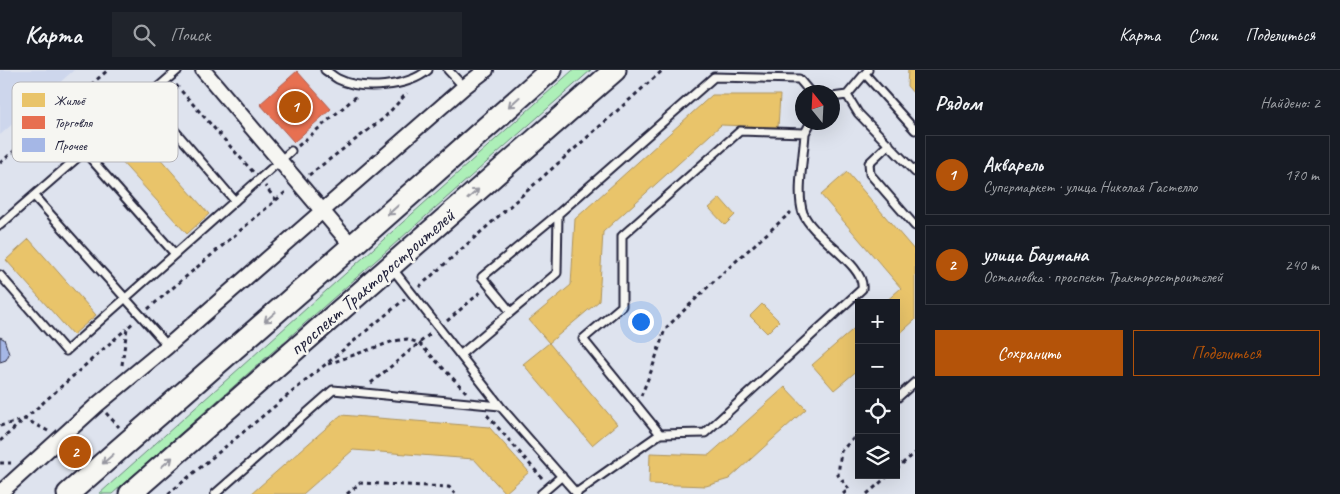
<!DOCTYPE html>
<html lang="ru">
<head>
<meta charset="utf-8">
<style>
  body { margin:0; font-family:Caveat,sans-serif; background:#20242c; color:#f1f3f6 }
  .controls { position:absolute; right:15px; bottom:15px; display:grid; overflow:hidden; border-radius:0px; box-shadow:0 5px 20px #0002 }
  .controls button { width:45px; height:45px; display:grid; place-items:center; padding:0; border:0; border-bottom:1px solid #363941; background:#171b24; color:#f1f3f6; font:25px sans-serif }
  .compass { position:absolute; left:795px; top:15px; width:45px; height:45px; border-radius:50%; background:#171b24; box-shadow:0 5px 20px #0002; rotate:342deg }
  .you { position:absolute; left:640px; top:251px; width:18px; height:18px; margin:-12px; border:4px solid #fff; border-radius:50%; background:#1a73e8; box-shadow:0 0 0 8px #1a73e833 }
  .badge { display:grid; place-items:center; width:32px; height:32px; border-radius:50%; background:#b45309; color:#fff; font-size:16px; font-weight:700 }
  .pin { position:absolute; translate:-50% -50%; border:2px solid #fff; box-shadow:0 1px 5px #0006 }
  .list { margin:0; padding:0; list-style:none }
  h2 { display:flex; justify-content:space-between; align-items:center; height:65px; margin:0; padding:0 20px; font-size:21px }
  h2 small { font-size:16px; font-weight:400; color:#9ea1a6 }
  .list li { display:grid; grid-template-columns:32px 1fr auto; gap:15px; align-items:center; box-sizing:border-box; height:80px; margin:0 10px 10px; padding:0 10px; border:1px solid #363941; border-radius:0px }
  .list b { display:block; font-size:19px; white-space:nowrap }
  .list p { margin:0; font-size:16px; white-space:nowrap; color:#9ea1a6 }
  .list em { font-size:16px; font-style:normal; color:#9ea1a6 }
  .actions { display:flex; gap:10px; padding:15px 20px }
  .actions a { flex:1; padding:11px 0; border:1px solid #b45309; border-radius:0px; text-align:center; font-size:18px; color:#b45309 }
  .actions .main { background:#b45309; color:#fff }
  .icon { flex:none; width:28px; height:28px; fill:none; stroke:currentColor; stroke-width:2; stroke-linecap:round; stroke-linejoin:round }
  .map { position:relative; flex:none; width:915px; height:424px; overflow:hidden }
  header { display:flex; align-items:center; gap:30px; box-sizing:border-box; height:70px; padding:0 25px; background:#171b24; border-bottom:1px solid #363941 }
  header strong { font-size:24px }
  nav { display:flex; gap:28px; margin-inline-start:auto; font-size:18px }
  .search { width:350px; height:45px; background:#20242c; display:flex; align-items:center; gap:12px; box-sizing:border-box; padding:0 18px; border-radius:0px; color:#9ea1a6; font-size:19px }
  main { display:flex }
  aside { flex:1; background:#171b24 }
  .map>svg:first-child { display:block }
  .built { fill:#cdd6ec }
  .green { fill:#adefb8; stroke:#68887a }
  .homes { fill:#e9c46a; stroke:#ad935c }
  .shops { fill:#e76f51; stroke:#ac584a }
  .building { fill:#a5b7e6; stroke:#22223b }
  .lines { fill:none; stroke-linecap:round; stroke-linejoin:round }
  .lane-casing { stroke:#22223b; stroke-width:11 }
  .street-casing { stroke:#22223b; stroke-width:18 }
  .primary-casing { stroke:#22223b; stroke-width:25 }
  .path { stroke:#22223b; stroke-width:3; stroke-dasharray:4 4; stroke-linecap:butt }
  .lane { stroke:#f6f6f2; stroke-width:7 }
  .street { stroke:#f6f6f2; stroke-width:14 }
  .primary { stroke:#f6f6f2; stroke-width:21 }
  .oneway { stroke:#9797a0 }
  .labels { text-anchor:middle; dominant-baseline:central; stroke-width:5; stroke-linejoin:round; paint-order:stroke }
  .street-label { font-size:20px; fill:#22223b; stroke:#f6f6f2 }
  .key { fill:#f6f6f2; stroke:#b6b6bb; stroke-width:1 }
  .key-label { font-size:14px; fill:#22223b }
</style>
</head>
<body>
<header>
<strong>Карта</strong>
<div class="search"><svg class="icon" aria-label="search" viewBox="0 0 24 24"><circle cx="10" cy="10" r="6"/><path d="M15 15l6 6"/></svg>Поиск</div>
<nav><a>Карта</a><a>Слои</a><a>Поделиться</a></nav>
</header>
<main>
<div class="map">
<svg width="915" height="424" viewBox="0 0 915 424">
  <rect width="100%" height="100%" fill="#dee3ee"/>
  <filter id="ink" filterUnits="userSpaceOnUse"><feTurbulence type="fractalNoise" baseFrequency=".02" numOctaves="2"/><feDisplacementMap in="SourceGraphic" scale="10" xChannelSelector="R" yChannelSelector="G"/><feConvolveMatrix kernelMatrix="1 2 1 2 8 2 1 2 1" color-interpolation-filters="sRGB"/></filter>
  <g filter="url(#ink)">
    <!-- built -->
    <path class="built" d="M 0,0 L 74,0 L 0,65 Z"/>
    <!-- green -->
    <path class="green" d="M 573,0 L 591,0 L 112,424 L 99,424 Z"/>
    <!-- homes -->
    <path class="homes" d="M 908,0 L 915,0 L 915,25 L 907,16 Z
      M 712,25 L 780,25 L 778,57 L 721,55 L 603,162 L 599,231 L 549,273 L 529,250 L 571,215 L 575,149 Z
      M 143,69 L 209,144 L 187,164 L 119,89 Z
      M 847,102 L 915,181 L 915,250 L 896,267 L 896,233 L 884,233 L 901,218 L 821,125 Z
      M 720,128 L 735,145 L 725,155 L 709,138 Z
      M 29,169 L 96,245 L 73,265 L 6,190 Z
      M 762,234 L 779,251 L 767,263 L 750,246 Z
      M 859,254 L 859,299 L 834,320 L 812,295 Z
      M 549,273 L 617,354 L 592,375 L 523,294 Z
      M 785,317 L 806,339 L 729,409 L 706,416 L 649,414 L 650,383 L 709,385 Z
      M 341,345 L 489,357 L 529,402 L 505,423 L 474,389 L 353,380 L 303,424 L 251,424 Z"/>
    <!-- shops -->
    <path class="shops" d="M 297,1 L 331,39 L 294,72 L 260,34 Z"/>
    <!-- building -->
    <path class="building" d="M 0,267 L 4,269 L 9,284 L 6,290 L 0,292 Z"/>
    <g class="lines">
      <defs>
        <path id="lane" d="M 325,0 C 330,3 334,7 338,9 C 362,21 408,17 428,0
          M 448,0 L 464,17
          M 865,4 L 915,60
          M 847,25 L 858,43 L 915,102
          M 146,27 L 235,131
          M 832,27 L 847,25 L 868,0
          M 805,63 C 804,84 796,124 803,143 C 813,168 866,195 862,219 L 705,363 L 660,364 L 583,269 L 622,236 L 622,166 L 740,61 L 805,63 L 811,52
          M 889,74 L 869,93 L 870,104 L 915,156
          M 84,81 L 175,184
          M 34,126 L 168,276
          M 0,155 L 178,0
          M 392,198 L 500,336 L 577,424
          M 0,205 L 66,281 L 291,81
          M 510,241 L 482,207 L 558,144
          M 460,285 L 557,203 L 558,144 L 714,7 L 799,9 L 810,22
          M 896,329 L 915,312
          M 576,423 L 660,364
          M 215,424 L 333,320 L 500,336
          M 541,424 L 562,406"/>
        <path id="street" d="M 203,0 L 352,176
          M 0,423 L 98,334 L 168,276 L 464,17 L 486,0"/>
        <path id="primary" d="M 68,424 L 352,176 L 551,0
          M 130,424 L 615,0"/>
      </defs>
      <!-- lane casing -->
      <use href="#lane" class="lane-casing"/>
      <!-- street casing -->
      <use href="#street" class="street-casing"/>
      <!-- primary casing -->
      <use href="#primary" class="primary-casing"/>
      <!-- path -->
      <path class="path" d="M 176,15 L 253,102
        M 298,76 L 358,25
        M 0,93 L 108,0
        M 309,105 L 384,48 L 407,23
        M 276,130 L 287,121
        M 419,217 L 663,0
        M 148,239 L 276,130 L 265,116
        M 447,251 L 482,221
        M 328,294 L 394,271 L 407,269 L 419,273 L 466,322
        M 122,295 L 127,258 L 134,252
        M 371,313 L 430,264
        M 641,326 L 652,299 L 665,259 L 715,210 L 791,142
        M 106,343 L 119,357
        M 487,345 L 542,408
        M 0,356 L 25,349 L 48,361
        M 0,371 L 126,259
        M 0,393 L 11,393
        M 896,399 L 915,383
        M 168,424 L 405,229
        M 347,424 L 360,413 L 449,417 L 455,424
        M 843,424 L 849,419 L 838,405 L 841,381 L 859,363
        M 867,424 L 889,405"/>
      <!-- lane -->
      <use href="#lane" class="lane"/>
      <!-- street -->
      <use href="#street" class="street"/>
      <!-- primary -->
      <use href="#primary" class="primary"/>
    </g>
    <!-- one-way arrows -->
    <defs><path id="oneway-shaft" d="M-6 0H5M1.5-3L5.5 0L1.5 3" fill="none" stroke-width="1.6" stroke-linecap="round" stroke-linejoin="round" transform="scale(1.25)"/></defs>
    <g class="oneway">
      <use href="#oneway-shaft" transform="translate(514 32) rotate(138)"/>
      <use href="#oneway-shaft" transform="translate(473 124) rotate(-41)"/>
      <use href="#oneway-shaft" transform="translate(393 140) rotate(138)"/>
      <use href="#oneway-shaft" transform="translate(270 247) rotate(139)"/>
      <use href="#oneway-shaft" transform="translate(108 389) rotate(139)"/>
      <use href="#oneway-shaft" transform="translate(167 392) rotate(-41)"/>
    </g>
  </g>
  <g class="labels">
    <!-- street labels -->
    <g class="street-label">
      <text transform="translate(372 212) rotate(-41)">проспект Тракторостроителей</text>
    </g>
  </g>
  <!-- legend -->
  <rect x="12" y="12" width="166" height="80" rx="8" class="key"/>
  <rect x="22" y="23" width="23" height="14" fill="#e9c46a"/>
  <rect x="22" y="46" width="23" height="13" fill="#e76f51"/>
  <rect x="22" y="68" width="23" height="14" fill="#a5b7e6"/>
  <g class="key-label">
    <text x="54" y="35">Жильё</text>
    <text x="54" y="57">Торговля</text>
    <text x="54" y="80">Прочее</text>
  </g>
</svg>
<div class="controls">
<button>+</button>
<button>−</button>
<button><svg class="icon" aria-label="locate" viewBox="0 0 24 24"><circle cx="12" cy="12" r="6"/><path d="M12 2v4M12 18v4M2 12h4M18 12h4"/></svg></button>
<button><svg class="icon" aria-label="layers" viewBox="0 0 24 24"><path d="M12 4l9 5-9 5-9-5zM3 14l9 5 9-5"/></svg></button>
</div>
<svg class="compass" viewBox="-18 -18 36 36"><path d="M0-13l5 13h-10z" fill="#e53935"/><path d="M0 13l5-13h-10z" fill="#9ea1a6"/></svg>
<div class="you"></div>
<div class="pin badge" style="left:295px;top:37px">1</div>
<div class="pin badge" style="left:75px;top:382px">2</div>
</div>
<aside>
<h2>Рядом<small>Найдено: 2</small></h2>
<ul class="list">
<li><span class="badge">1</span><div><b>Акварель</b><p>Супермаркет · улица Николая Гастелло</p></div><em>170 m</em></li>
<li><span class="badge">2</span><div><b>улица Баумана</b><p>Остановка · проспект Тракторостроителей</p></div><em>240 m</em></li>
</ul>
<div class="actions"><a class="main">Сохранить</a><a>Поделиться</a></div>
</aside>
</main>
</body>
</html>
